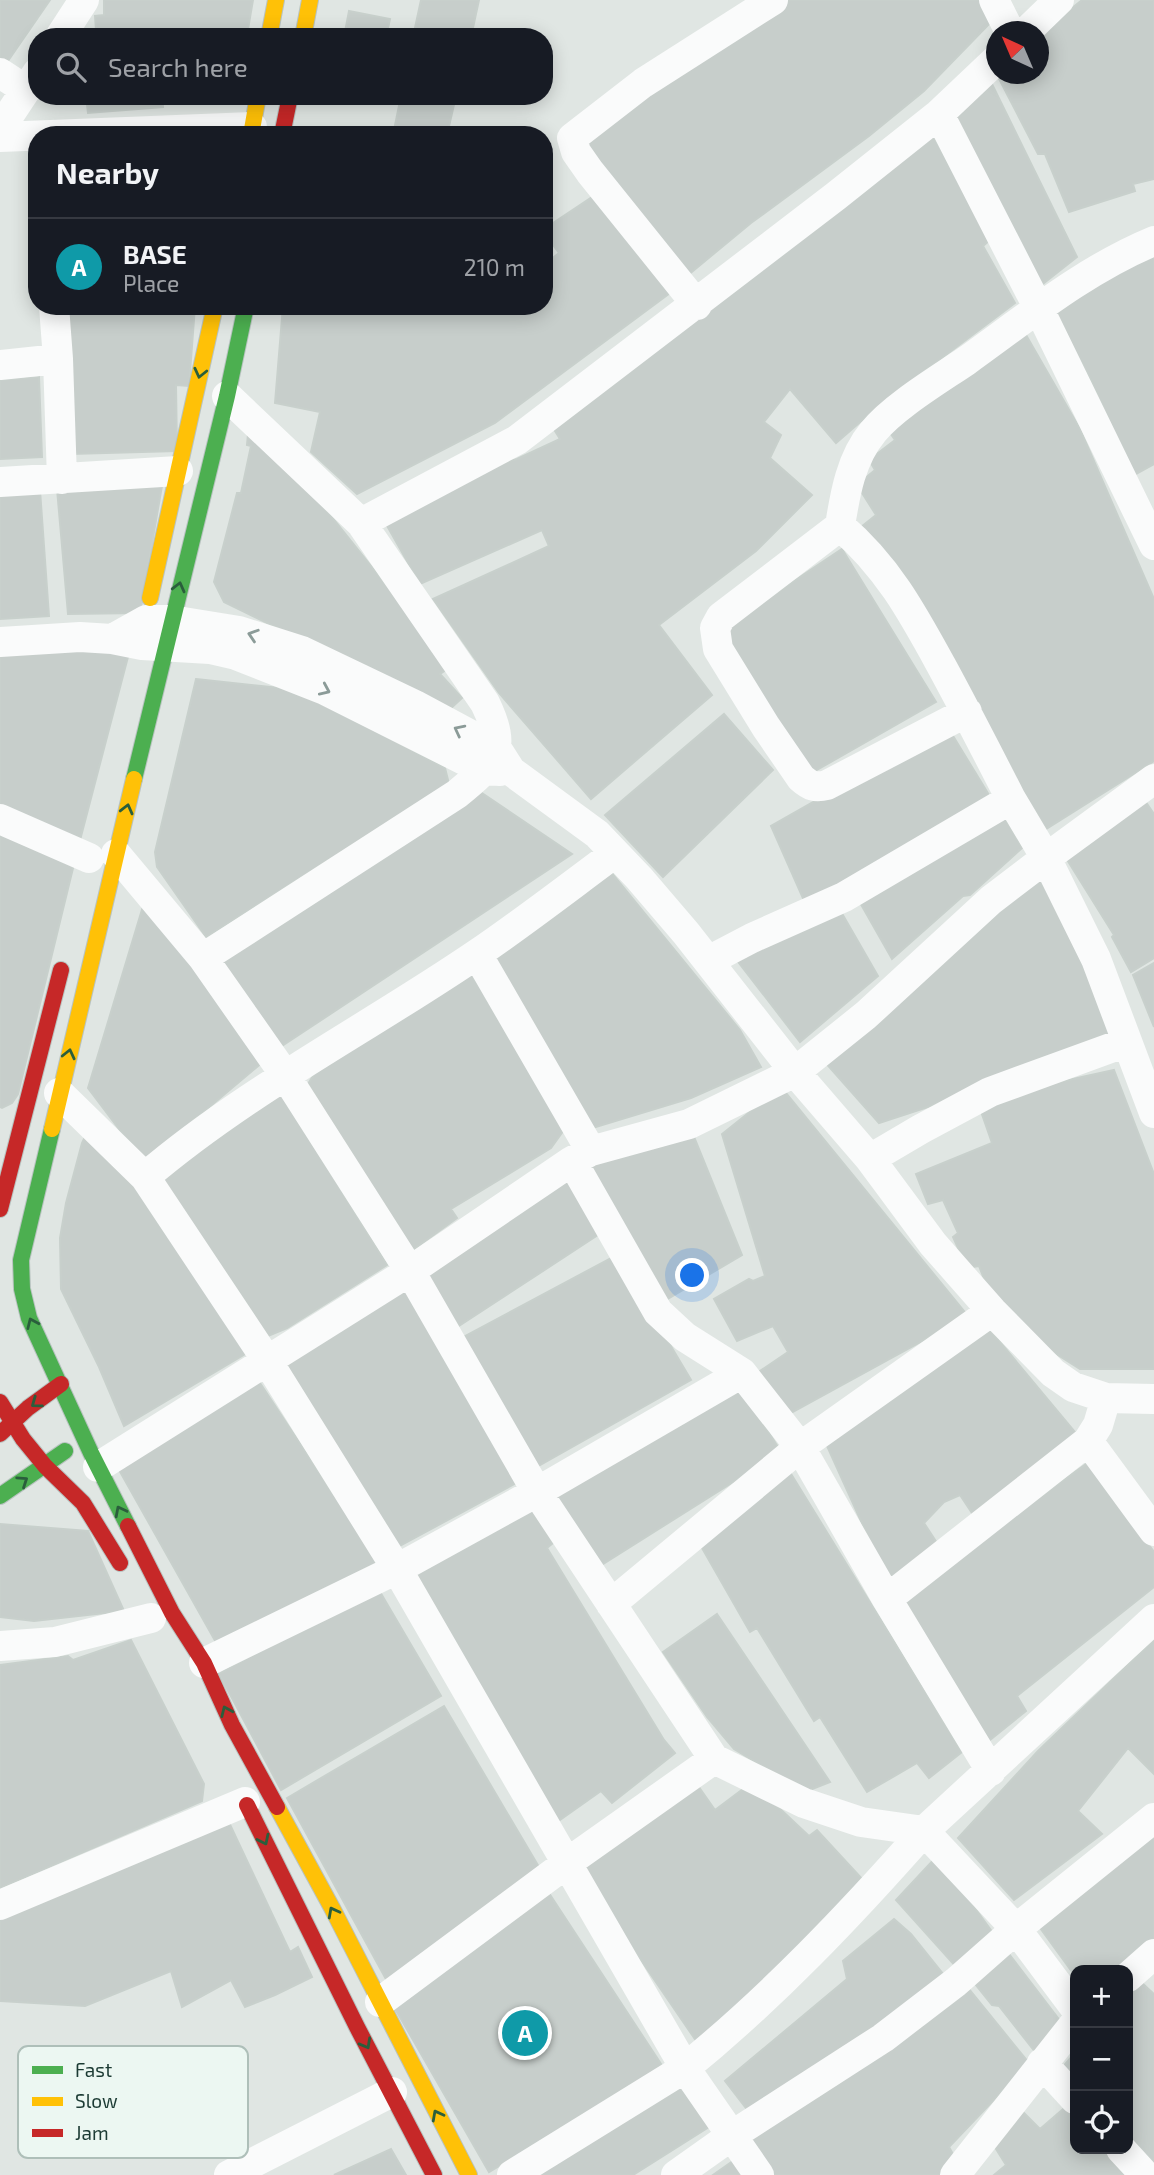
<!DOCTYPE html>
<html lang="en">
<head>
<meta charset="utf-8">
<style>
  body { margin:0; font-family:"Exo 2",sans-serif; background:#20242c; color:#f1f3f6 }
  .controls { position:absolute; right:21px; bottom:21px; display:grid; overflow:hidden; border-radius:14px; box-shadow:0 4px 18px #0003 }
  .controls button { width:63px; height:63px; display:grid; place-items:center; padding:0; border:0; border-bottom:2px solid #363941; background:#171b24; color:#f1f3f6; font:35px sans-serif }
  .compass { position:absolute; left:986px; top:21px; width:63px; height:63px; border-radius:50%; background:#171b24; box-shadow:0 4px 18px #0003; rotate:316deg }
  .you { position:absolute; left:693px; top:1276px; width:24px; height:24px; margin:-18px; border:5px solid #fff; border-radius:50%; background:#1a73e8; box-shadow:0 0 0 10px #1a73e833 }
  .badge { display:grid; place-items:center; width:46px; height:46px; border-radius:50%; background:#8c9099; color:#fff; font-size:23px; font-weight:700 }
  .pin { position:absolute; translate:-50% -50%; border:4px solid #fff; box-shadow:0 2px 7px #0006 }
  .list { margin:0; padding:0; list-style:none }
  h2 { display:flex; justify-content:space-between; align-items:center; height:91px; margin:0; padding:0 28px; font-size:30px }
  h2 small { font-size:23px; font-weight:400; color:#9ea1a6 }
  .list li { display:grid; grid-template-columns:46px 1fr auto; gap:21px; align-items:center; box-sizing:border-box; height:98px; padding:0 28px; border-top:2px solid #363941 }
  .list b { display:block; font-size:26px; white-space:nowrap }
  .list p { margin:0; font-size:23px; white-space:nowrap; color:#9ea1a6 }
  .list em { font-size:23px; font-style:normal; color:#9ea1a6 }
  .icon { flex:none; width:38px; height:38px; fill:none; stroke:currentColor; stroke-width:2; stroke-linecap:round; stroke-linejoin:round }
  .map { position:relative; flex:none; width:1154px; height:2175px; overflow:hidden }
  .search { position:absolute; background:#171b24; box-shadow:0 4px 18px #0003; left:28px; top:28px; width:525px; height:77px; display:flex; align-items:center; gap:18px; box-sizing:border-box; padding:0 24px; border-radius:28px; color:#9ea1a6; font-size:26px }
  .panel { position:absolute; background:#171b24; box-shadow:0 4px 18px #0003; left:28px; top:126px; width:525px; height:189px; border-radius:28px }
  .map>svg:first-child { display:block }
  .building { fill:#c7cecb; stroke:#c8d0cc; stroke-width:2 }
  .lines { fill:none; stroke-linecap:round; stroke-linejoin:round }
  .fast-casing { stroke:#b8c3c0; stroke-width:18 }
  .slow-casing { stroke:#b8c3c0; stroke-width:18 }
  .jam-casing { stroke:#b8c3c0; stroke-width:18 }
  .street { stroke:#fafbfb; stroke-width:30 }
  .fast { stroke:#4caf50; stroke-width:16 }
  .slow { stroke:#ffc107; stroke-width:16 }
  .jam { stroke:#c62828; stroke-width:16 }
  .oneway { stroke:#2a5e3c }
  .oneway2 { stroke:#8b9b98 }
  .key { fill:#ecf7f2; stroke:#aebfb9; stroke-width:2 }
  .key-label { font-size:19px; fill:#1c3b34 }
</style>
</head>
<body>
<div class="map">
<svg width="1154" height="2175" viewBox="0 0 1154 2175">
  <rect width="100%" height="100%" fill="#e0e6e3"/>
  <!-- building -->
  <path class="building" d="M 0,0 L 50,0 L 3,68 L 0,66 Z
    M 104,0 L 253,0 L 247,35 L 80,37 L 96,30 L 95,16 L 104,15 Z
    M 421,0 L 479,0 L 471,37 L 413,37 Z
    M 789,0 L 979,0 L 991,22 L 924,91 L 869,136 L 751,223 L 682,280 L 573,141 L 729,32 Z
    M 1082,0 L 1154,0 L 1154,179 L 1133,184 L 1135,191 L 1069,212 L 1045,154 L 1038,154 L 995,71 L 996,74 L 1038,74 L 1038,36 Z
    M 349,11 L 390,19 L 386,37 L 344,37 Z
    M 989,78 L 1077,257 L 1039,287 L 947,114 Z
    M 86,96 L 162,96 L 163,107 L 88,113 Z
    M 401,96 L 456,96 L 447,135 L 393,135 Z
    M 930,130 L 990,240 L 983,246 L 1015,303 L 882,403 L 836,443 L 790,389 L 764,422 L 781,435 L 770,458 L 812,495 L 756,551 L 659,625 L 712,695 L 591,799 L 499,693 L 433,599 L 549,546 L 542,530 L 420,584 L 382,517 L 472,471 L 517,459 L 560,439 L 550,423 Z
    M 595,195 L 674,290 L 495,423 L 357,494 L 311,452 L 320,412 L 275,403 L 283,306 L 482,306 L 485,311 L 490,306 L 544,306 L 544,265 L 559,253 L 544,233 L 544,229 Z
    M 1154,253 L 1154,464 L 1134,475 L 1087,372 L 1051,311 Z
    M 64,306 L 195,306 L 189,386 L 176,385 L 177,451 L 71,454 Z
    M 1022,328 L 1080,429 L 1154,599 L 1154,761 L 1046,829 L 861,527 L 876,515 L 857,485 L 875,470 L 869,460 L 895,440 L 886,427 Z
    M 39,377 L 42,457 L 0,459 L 0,380 Z
    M 263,431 L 431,641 L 449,668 L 440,674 L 462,698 L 448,711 L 224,602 L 214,582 L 237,493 L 241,493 L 251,446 L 247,445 L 248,434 Z
    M 163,480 L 140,613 L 68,614 L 57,489 Z
    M 40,490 L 49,616 L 0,619 L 0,493 Z
    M 842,549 L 936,702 L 808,775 L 721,630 Z
    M 95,647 L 129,653 L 79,844 L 0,809 L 0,656 Z
    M 196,679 L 299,690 L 445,768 L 449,784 L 206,937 L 157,867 L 155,852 Z
    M 724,714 L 773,770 L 663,877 L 605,815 Z
    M 947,726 L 992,800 L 806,905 L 771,826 Z
    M 473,787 L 572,854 L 279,1048 L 215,958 Z
    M 1139,792 L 1154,814 L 1154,958 L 1131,972 L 1112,937 L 1114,935 L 1061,850 Z
    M 1002,813 L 1022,848 L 970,895 L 963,896 L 892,959 L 858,899 Z
    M 0,831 L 74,864 L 18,1094 L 12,1103 L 2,1108 L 0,1107 Z
    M 610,871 L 740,1030 L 761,1067 L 691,1098 L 589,1129 L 492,955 Z
    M 1036,878 L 1045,879 L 1117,1034 L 931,1106 L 879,1123 L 824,1061 Z
    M 147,893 L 264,1061 L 144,1162 L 88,1088 Z
    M 840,910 L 878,976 L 800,1042 L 736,959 Z
    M 1154,963 L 1154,1027 L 1133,975 Z
    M 468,968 L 564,1130 L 551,1148 L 451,1209 L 457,1218 L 410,1252 L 308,1084 L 318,1068 Z
    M 1114,1070 L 1154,1174 L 1154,1369 L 1080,1369 L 1039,1343 L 988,1289 L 979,1266 L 967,1268 L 953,1237 L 958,1233 L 943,1200 L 928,1204 L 916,1174 L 992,1143 L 977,1100 Z
    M 781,1087 L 968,1316 L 782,1418 L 757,1373 L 788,1352 L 773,1326 L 737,1341 L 714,1299 L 749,1279 L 753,1281 L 765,1276 L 722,1134 Z
    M 280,1091 L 387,1265 L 287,1328 L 256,1341 L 152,1175 Z
    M 92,1122 L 252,1350 L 124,1426 L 99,1367 L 61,1289 L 60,1238 L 66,1203 L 82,1143 Z
    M 690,1127 L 742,1255 L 661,1303 L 596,1192 L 588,1156 Z
    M 569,1178 L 601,1233 L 459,1326 L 418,1267 Z
    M 613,1257 L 656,1321 L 691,1380 L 535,1468 L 458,1340 Z
    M 404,1287 L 516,1483 L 396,1548 L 276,1363 Z
    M 990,1330 L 1080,1438 L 974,1516 L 960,1495 L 944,1502 L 924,1523 L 939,1546 L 889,1583 L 822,1435 Z
    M 258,1380 L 379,1563 L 218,1646 L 118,1468 Z
    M 737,1381 L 781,1452 L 595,1569 L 548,1491 Z
    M 1089,1462 L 1154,1552 L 1154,1587 L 1017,1696 L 1026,1711 L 985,1744 L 896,1600 Z
    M 788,1469 L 962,1752 L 929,1778 L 917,1763 L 867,1792 L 820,1717 L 814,1721 L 757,1628 L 750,1632 L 698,1541 Z
    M 530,1505 L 553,1543 L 547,1548 L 664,1740 L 675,1753 L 612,1803 L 601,1791 L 557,1822 L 411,1570 Z
    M 0,1524 L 88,1531 L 124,1611 L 34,1621 L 0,1617 Z
    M 376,1585 L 441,1696 L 281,1790 L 219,1674 Z
    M 717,1614 L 830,1782 L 805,1792 L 734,1749 L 707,1717 L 663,1652 Z
    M 131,1640 L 204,1784 L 202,1801 L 0,1888 L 0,1665 L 68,1656 L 73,1660 Z
    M 1154,1640 L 1154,1774 L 1128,1748 L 1078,1811 L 1102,1834 L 1014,1900 L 958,1838 L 1038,1751 Z
    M 444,1706 L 539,1867 L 387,1981 L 287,1798 Z
    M 694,1780 L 715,1810 L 743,1789 L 759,1789 L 809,1836 L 817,1830 L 864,1881 L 701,2048 L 578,1868 Z
    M 225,1814 L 290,1952 L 298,1947 L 312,1977 L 275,1995 L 245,2007 L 231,1980 L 182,2007 L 171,1971 L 85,2006 L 0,2001 L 0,1920 Z
    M 1154,1822 L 1154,1938 L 1117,1970 L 1075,1970 L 1075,1976 L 1035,1921 Z
    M 937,1856 L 996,1937 L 957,1968 L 896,1900 Z
    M 543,1884 L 663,2067 L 489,2172 L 390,2000 Z
    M 894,1919 L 911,1934 L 948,1980 L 752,2116 L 725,2081 L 847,1979 L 843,1961 Z
    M 1006,1950 L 1064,2026 L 1036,2053 L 999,2006 L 992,2005 L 971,1979 Z
    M 1141,1982 L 1154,1994 L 1154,2162 L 1128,2136 L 1128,1996 Z
    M 964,1983 L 1029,2063 L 949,2147 L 954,2156 L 939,2175 L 774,2175 L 749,2139 Z
    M 1075,2053 L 1075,2085 L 1060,2070 Z
    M 677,2081 L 709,2127 L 633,2175 L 530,2175 Z
    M 1069,2104 L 1075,2112 L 1075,2149 L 1104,2149 L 1125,2175 L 994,2175 L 1006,2165 L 991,2141 L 1022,2111 L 1040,2129 Z
    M 391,2149 L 406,2175 L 334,2175 Z
    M 733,2161 L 742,2175 L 713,2175 Z"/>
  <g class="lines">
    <defs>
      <path id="fast" d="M 134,779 L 227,396 L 246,306
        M 52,1129 L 21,1260 L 22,1289 L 29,1318 L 91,1453 L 128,1526
        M 0,1496 L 65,1451"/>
      <path id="slow" d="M 269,37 L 276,0
        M 303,37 L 310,0
        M 251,135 L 258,96
        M 150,598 L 215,306
        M 52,1129 L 134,779
        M 277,1807 L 332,1908 L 469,2175"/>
      <path id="jam" d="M 282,135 L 290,96
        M 0,1209 L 61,970
        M 0,1402 L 23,1439 L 45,1466 L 83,1503 L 120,1563
        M 0,1434 L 28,1408 L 61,1384
        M 128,1526 L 172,1613 L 204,1663 L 232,1725 L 277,1807
        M 247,1805 L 357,2027 L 434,2175"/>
    </defs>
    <!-- fast casing -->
    <use href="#fast" class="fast-casing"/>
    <!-- slow casing -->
    <use href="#slow" class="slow-casing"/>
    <!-- jam casing -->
    <use href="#jam" class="jam-casing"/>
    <!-- street -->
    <path class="street" d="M 994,0 L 1010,32
      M 1026,32 L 1059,0
      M 60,37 L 84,0
      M 0,73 L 26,90
      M 939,114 L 1039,309 L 1154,545
      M 0,129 L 37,73
      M 0,137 L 252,127
      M 697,305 L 590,172 L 576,152 L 572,138 L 643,83 L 773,0
      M 54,306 L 58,359 L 62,479
      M 0,365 L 58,359
      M 0,482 L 178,471
      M 361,523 L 517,440 L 836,196 L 939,114 L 996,60
      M 840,526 C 845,494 851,458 873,432 C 893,407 938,380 966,361 C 1026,318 1086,269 1154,241
      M 112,639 L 146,620 L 171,620 L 239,631 L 302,651 L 415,705 L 497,749 L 511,771 L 597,834 L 639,878 L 686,933 L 795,1072 L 870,1159 L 933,1244 L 992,1311 L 1053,1373 L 1073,1387 L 1106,1398 L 1154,1399
      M 0,642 L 80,637 L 112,639 L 142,645 L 210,649 L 236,655 L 325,690 L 484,770 L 500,771
      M 1154,779 L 1046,858 L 1096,959 L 1154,1113
      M 0,819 L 89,858
      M 116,854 L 203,958 L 457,794 C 495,763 508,750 485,703 L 361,523 L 227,396
      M 477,954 L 591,1151
      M 203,958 L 285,1075 L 410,1271 L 537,1492 L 714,1759 L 804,1803 L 861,1822 L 924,1831 L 1154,1619
      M 708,961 L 752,938 L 844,897 L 1011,799 C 988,754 965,709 941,665 C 912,612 887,566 840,526 L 721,617 L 715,628 L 718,649 L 766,727 L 801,778 C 810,786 815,788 827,785 L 967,712
      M 59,1093 L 145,1177 L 268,1362 L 397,1569 L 685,2068 L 759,2175
      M 870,1159 L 921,1129 L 990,1092 L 1127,1042
      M 572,1161 L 591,1151 L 689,1124 L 795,1072 L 866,1015 L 991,900 L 1046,858 L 1011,799
      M 145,1177 C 247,1090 367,1029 477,954 C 524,922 569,887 615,853
      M 1088,1441 L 1154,1531
      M 98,1467 L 410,1271 L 572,1161 L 658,1312 L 685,1337 L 742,1373 L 800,1447 L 887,1599 L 991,1771
      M 887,1599 L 1088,1441 L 1098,1425 L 1106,1398
      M 611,1604 L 800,1447 L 992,1311
      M 0,1646 L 55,1642 L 151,1618
      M 204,1663 L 397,1569 L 537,1492 L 742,1373
      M 0,1905 L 245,1802
      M 1128,1977 L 1154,1954
      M 380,2002 L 567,1863 L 714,1759
      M 1042,2063 L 1075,2099
      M 1121,2149 L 1145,2175
      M 229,2175 L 392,2092
      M 512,2175 L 685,2068 C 772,1997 850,1915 924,1831 L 1016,1929 L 1075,2008
      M 676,2175 L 731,2136 L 883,2038 L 956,1982 L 1016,1929 L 1154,1818
      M 955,2175 L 1075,2023"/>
    <!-- fast -->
    <use href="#fast" class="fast"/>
    <!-- slow -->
    <use href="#slow" class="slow"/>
    <!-- jam -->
    <use href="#jam" class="jam"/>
  </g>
  <!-- one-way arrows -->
  <defs><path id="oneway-chevron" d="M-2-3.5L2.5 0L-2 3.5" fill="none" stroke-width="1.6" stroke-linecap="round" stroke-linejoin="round" transform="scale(1.75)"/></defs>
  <g class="oneway">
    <use href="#oneway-chevron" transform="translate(200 373) rotate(103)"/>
    <use href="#oneway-chevron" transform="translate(179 587) rotate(-76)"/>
    <use href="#oneway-chevron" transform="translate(127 809) rotate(-76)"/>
    <use href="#oneway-chevron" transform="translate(69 1054) rotate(-77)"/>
    <use href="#oneway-chevron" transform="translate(32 1323) rotate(-114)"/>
    <use href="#oneway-chevron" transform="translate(36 1403) rotate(144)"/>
    <use href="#oneway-chevron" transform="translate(23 1481) rotate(-34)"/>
    <use href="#oneway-chevron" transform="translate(120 1511) rotate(-117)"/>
    <use href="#oneway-chevron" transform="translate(226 1711) rotate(-114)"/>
    <use href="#oneway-chevron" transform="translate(264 1840) rotate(64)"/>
    <use href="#oneway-chevron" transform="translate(333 1912) rotate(-118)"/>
    <use href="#oneway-chevron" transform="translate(366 2044) rotate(61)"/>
    <use href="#oneway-chevron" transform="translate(437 2115) rotate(-118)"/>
  </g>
  <g class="oneway2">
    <use href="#oneway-chevron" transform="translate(253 635) rotate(-162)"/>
    <use href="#oneway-chevron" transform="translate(325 690) rotate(24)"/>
    <use href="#oneway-chevron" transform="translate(459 730) rotate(-153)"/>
  </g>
  <!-- legend -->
  <rect x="18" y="2046" width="230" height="112" rx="10" class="key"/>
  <rect x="32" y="2066" width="31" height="8" fill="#4caf50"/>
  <rect x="32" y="2097" width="31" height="9" fill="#ffc107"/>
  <rect x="32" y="2129" width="31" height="8" fill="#c62828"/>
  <g class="key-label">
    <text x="75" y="2077">Fast</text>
    <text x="75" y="2108">Slow</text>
    <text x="75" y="2140">Jam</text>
  </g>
</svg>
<div class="controls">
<button>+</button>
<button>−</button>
<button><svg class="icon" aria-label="locate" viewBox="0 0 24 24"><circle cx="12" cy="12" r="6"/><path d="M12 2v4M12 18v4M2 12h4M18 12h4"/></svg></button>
</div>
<svg class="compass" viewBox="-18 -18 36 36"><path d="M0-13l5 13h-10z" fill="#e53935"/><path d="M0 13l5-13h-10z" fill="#9ea1a6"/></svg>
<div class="you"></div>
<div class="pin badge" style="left:525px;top:2033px;background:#0f9aa8">A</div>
<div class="search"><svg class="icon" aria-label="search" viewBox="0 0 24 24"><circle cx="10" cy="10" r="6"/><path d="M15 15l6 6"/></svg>Search here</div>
<section class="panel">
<h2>Nearby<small></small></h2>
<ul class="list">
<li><span class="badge" style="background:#0f9aa8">A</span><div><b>BASE</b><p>Place</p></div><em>210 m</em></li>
</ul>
</section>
</div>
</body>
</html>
